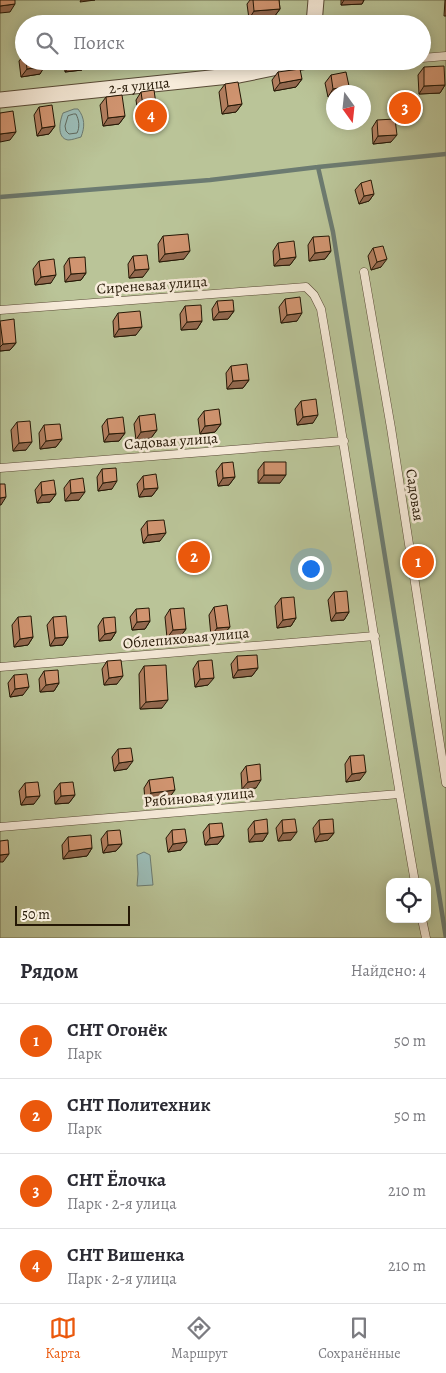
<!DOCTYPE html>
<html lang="ru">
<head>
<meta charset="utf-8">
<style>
  body { margin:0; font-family:Alegreya,serif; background:#f2f2f3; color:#2b2b33 }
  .controls { position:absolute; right:15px; bottom:15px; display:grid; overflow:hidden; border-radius:10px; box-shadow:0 2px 12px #0003 }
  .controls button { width:45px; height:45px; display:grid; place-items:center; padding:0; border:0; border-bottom:1px solid #e1e1e2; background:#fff; color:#2b2b33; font:25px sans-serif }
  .compass { position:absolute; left:326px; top:85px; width:45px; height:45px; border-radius:50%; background:#fff; box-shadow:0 2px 12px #0003; rotate:165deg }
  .scale { position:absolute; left:15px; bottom:12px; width:115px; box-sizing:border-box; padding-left:5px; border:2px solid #241705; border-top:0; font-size:14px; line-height:18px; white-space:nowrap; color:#241705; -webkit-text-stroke:4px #f8eddc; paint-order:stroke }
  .you { position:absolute; left:310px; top:568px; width:18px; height:18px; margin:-12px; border:4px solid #fff; border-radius:50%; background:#1a73e8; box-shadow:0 0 0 8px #1a73e833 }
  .badge { display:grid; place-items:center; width:32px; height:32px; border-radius:50%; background:#ea580c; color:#fff; font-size:16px; font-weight:700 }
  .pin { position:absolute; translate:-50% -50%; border:2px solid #fff; box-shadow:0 1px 5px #0006 }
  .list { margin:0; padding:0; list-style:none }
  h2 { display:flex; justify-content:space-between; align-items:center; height:65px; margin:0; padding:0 20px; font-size:21px }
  h2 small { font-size:16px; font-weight:400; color:#7c7c81 }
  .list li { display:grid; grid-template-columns:32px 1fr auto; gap:15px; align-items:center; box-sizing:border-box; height:75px; padding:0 20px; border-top:1px solid #e1e1e2 }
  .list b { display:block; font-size:19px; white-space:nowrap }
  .list p { margin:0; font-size:16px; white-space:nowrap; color:#7c7c81 }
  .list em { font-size:16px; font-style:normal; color:#7c7c81 }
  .icon { flex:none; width:28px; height:28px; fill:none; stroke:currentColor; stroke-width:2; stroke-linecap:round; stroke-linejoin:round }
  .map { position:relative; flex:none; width:446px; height:938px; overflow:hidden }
  .search { position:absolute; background:#fff; box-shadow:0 2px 12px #0003; left:15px; right:15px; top:15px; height:55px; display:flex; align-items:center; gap:12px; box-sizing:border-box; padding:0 18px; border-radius:28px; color:#7c7c81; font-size:19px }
  .sheet { height:365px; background:#fff }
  nav { display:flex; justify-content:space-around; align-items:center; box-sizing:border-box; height:70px; border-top:1px solid #e1e1e2; background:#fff; font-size:14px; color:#7c7c81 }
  nav a { display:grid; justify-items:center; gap:2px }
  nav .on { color:#ea580c }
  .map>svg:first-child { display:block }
  .green { fill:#bac498; stroke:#6f6e4e; fill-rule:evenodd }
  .water { fill:#9cbeb9; stroke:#6c7b71 }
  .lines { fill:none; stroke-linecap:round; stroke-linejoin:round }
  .shore { stroke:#606a5f; stroke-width:1 }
  .stream { stroke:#6c7b71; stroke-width:4.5 }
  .service-casing { stroke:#584a36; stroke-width:9 }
  .minor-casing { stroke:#584a36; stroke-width:17 }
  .service { stroke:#f8eddc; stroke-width:8 }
  .minor { stroke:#f8eddc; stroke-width:15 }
  .wall { fill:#b37f60; stroke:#241705 }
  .shaded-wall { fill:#92684e; stroke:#241705 }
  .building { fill:#d09470; stroke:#241705 }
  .labels { text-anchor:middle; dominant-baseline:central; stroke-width:5; stroke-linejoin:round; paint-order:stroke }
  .street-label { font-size:15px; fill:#241705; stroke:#f8eddc }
</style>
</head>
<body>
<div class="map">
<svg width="446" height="938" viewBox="0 0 446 938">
  <rect width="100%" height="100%" fill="#f4e3c9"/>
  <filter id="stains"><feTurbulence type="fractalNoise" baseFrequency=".004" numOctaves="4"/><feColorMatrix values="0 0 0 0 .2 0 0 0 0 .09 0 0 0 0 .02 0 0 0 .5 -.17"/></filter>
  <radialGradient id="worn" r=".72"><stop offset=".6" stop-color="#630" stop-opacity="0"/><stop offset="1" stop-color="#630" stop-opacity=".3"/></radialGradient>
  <!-- green -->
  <path class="green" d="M 0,0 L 446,0 L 446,938 L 0,938 ZM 24,24 L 422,24 L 422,61 L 24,61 ZM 334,92 L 364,92 L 364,122 L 334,122 ZM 390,882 L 427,882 L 427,919 L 390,919 Z"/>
  <!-- water -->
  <path class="water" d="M 74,109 L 78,109 C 85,118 85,127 81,137 C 77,138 72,140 68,140 C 56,138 60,120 63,113 Z
    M 144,852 L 150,855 L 153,885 L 137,886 L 138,874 L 137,855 Z"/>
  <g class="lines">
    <!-- shore -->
    <path class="shore" d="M 74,114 L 76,114 C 79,120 80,127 77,133 L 69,134 L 66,131 L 65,126 L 68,116 Z"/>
    <!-- stream -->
    <path class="stream" d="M 318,167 L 333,232 L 446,938
      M 0,197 L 210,180 L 318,167 L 446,154"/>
    <defs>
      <path id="service" d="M 422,58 L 446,56
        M 311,61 L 318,64 L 361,61
        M 364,272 L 391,428 L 446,783
        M 0,310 L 306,287 L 314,295 L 321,309 C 354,500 381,691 415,882
        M 0,468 L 344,441
        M 0,667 L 375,636
        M 0,827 L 399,794
        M 422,919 L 426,938"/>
      <g id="minor">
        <path d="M 314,24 L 316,0"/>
        <path id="s1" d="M 0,100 L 239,75 L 307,61"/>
      </g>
    </defs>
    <!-- service casing -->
    <use href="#service" class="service-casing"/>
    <!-- minor casing -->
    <use href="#minor" class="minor-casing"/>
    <!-- service -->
    <use href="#service" class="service"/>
    <!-- minor -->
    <use href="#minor" class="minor"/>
  </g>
  <!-- wall -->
  <path class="wall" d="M 250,0 L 279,0 L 280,9 L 274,17 L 249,19 L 247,4 Z
    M 341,0 L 364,0 L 362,4 L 341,5 Z
    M 445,0 L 446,0 L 446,16 L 444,16 Z
    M 24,55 L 24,61 L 44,61 L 40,74 L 21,77 L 19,61 Z
    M 64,61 L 88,61 L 82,70 L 65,72 Z
    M 105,61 L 130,61 L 127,66 L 105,68 Z
    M 424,67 L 445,85 L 440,93 L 419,94 L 418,75 Z
    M 278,72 L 302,79 L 296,87 L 274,91 L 272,80 Z
    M 331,75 L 349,86 L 344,92 L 334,92 L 328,97 L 325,83 Z
    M 225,84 L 242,104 L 236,112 L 222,114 L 219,92 Z
    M 141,92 L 157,111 L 151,119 L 139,121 L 136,100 Z
    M 106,97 L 125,116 L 119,124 L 103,126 L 100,105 Z
    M 39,107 L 55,126 L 49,134 L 37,136 L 34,115 Z
    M 377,120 L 391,142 L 373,144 L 372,128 Z
    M 361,183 L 374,194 L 369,201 L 359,204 L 355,190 Z
    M 163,236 L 184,259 L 159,262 L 158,244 Z
    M 313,237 L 331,251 L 325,259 L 309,261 L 308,245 Z
    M 278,243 L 296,257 L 290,265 L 274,266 L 273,251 Z
    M 373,248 L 381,267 L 371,270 L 368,256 Z
    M 133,256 L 143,277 L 129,278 L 128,264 Z
    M 69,258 L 86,273 L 81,280 L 65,282 L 64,266 Z
    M 39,261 L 51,283 L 35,285 L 33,269 Z
    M 285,299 L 297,321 L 281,323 L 279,307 Z
    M 217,301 L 234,311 L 228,319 L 213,320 L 212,309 Z
    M 185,306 L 202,321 L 197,329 L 181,330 L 180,314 Z
    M 118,313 L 136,335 L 114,337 L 113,321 Z
    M 0,321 L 16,343 L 10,350 L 0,351 Z
    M 231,366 L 249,380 L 243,388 L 227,389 L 226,373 Z
    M 301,401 L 313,423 L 297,425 L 295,409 Z
    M 204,411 L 221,424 L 215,432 L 200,434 L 198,419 Z
    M 139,416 L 157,430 L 151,438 L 136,440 L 134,424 Z
    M 107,419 L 125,433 L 119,441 L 104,442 L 102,426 Z
    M 17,422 L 26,450 L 13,451 L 11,430 Z
    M 44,425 L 62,439 L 56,447 L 40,449 L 39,433 Z
    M 264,462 L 280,483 L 258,483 L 258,470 Z
    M 222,463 L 235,477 L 229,485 L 218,486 L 216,471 Z
    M 102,469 L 112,489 L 98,491 L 97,477 Z
    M 143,476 L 158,488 L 152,496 L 139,497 L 137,484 Z
    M 70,480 L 79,500 L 65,501 L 64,488 Z
    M 41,482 L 56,494 L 50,502 L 37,503 L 35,490 Z
    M 147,521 L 160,541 L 143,543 L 141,529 Z
    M 334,592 L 349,612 L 344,620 L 331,621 L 328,600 Z
    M 281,598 L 296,618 L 291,626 L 277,628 L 275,606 Z
    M 214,607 L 230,627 L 224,634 L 211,636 L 209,615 Z
    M 136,609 L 150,621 L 145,629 L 132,630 L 130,617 Z
    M 170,609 L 186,629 L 180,637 L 167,638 L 165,617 Z
    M 18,617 L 33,637 L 28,645 L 14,647 L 12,625 Z
    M 53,617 L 68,637 L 63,645 L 50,646 L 47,625 Z
    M 103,618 L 116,632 L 111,640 L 99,641 L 98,626 Z
    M 237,656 L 258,668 L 252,676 L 233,678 L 231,664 Z
    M 107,661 L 117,684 L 104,685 L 102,669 Z
    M 198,661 L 208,685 L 195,687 L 193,669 Z
    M 144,666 L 162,708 L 140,709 L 139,674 Z
    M 44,671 L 59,683 L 54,691 L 40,692 L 39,679 Z
    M 14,675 L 23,695 L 10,697 L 8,683 Z
    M 118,749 L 127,769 L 114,771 L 112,757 Z
    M 350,756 L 360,780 L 346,782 L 345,764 Z
    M 246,766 L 256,788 L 242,789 L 241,773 Z
    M 149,780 L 169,798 L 145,801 L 144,788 Z
    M 25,783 L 34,804 L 21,805 L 19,791 Z
    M 60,783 L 75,795 L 69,803 L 55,804 L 54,791 Z
    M 282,820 L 291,840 L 278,841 L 276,828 Z
    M 319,820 L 334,833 L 328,840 L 315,842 L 313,828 Z
    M 254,821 L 268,833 L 263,841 L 249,842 L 248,829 Z
    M 209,824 L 224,836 L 218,844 L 205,845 L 203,832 Z
    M 172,830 L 181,850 L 168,852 L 166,838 Z
    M 107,831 L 122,844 L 116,851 L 103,853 L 101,839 Z
    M 68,837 L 92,848 L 87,856 L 63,859 L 62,845 Z"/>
  <!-- shaded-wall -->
  <path class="shaded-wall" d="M 81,0 L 95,0 L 80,2 Z
    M 344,0 L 364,0 L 362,4 L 341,5 Z
    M 15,4 L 10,12 L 0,13 L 0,6 Z
    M 280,9 L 274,17 L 249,19 L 254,11 Z
    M 110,61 L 130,61 L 127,66 L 105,68 Z
    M 160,61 L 170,61 L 168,64 L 157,65 Z
    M 88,62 L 82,70 L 65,72 L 71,64 Z
    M 45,66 L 40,74 L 21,77 L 27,69 Z
    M 302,79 L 296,87 L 274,91 L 280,83 Z
    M 445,85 L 440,93 L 419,94 L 424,86 Z
    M 349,86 L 344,92 L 334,92 L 334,96 L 328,97 L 333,89 Z
    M 242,104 L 236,112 L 222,114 L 228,106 Z
    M 157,111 L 151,119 L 139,121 L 144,113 Z
    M 125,116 L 119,124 L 103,126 L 108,118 Z
    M 55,126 L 49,134 L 37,136 L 42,128 Z
    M 16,132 L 10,140 L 0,142 L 0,134 Z
    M 397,135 L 391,142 L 373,144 L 378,136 Z
    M 374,194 L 369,201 L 359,204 L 364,196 Z
    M 190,251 L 184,259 L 159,262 L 165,254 Z
    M 331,251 L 325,259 L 309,261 L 315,253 Z
    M 296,257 L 290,265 L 274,266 L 280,259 Z
    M 387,259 L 381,267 L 371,270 L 377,262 Z
    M 149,269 L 143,277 L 129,278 L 135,270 Z
    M 86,273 L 81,280 L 65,282 L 71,274 Z
    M 56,275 L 51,283 L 35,285 L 41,277 Z
    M 234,311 L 228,319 L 213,320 L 219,312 Z
    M 302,313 L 297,321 L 281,323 L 287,315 Z
    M 202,321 L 197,329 L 181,330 L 187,322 Z
    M 142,327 L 136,335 L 114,337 L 119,329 Z
    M 16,343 L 10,350 L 0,351 L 0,347 L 3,344 Z
    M 249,380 L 243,388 L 227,389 L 233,381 Z
    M 318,415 L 313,423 L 297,425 L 303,417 Z
    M 221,424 L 215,432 L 200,434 L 205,426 Z
    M 157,430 L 151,438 L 136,440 L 141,432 Z
    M 125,433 L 119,441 L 104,442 L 109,434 Z
    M 62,439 L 56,447 L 40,449 L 46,441 Z
    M 32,442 L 26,450 L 13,451 L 19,443 Z
    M 264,475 L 286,475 L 280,483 L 258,483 Z
    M 235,477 L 229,485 L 218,486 L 223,478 Z
    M 117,481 L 112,489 L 98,491 L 103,483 Z
    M 158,488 L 152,496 L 139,497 L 144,489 Z
    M 85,492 L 79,500 L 65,501 L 71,493 Z
    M 56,494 L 50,502 L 37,503 L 42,495 Z
    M 6,497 L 1,505 L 0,505 L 0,498 Z
    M 166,533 L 160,541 L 143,543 L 148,535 Z
    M 349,612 L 344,620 L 331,621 L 336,613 Z
    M 296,618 L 291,626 L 277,628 L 283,620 Z
    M 150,621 L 145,629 L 132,630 L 137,622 Z
    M 230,627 L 224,634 L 211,636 L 217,628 Z
    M 186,629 L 180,637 L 167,638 L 173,630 Z
    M 116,632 L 111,640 L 99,641 L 105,634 Z
    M 33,637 L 28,645 L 14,647 L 20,639 Z
    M 68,637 L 63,645 L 50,646 L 55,638 Z
    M 258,668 L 252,676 L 233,678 L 238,670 Z
    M 123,676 L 117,684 L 104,685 L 109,678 Z
    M 214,678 L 208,685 L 195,687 L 200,679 Z
    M 59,683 L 54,691 L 40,692 L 46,685 Z
    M 29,687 L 23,695 L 10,697 L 15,689 Z
    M 168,700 L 162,708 L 140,709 L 146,702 Z
    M 133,761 L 127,769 L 114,771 L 119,763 Z
    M 366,772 L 360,780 L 346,782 L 352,774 Z
    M 261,780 L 256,788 L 242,789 L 248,782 Z
    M 175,790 L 169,798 L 145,801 L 151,793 Z
    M 75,795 L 69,803 L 55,804 L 61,796 Z
    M 40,796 L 34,804 L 21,805 L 26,797 Z
    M 297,832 L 291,840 L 278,841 L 283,833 Z
    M 268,833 L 263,841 L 249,842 L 255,834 Z
    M 334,833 L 328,840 L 315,842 L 320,834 Z
    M 224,836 L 218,844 L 205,845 L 210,838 Z
    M 187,842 L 181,850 L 168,852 L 173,844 Z
    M 122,844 L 116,851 L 103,853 L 108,845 Z
    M 92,848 L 87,856 L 63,859 L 69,851 Z
    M 9,854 L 3,862 L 0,862 L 0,855 Z"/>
  <!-- building -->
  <path class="building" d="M 0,0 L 15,0 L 15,4 L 0,6 Z
    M 253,0 L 279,0 L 280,9 L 254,11 Z
    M 364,19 L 365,24 L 344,24 L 344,20 Z
    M 219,21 L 220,24 L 203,24 Z
    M 26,61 L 44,61 L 45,66 L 27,69 Z
    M 71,61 L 88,61 L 88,62 L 71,64 Z
    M 444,66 L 445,85 L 424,86 L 424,67 Z
    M 300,69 L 302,79 L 280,83 L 278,72 Z
    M 346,72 L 349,86 L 333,89 L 331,75 Z
    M 238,82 L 242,104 L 228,106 L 225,84 Z
    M 154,90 L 157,111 L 144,113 L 141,92 Z
    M 122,95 L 125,116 L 108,118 L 106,97 Z
    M 52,105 L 55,126 L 42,128 L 39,107 Z
    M 13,111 L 16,132 L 0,134 L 0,113 Z
    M 395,119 L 397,135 L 378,136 L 377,120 Z
    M 371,180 L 374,194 L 364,196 L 361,183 Z
    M 188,234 L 190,251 L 165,254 L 163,236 Z
    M 329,236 L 331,251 L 315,253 L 313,237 Z
    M 294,241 L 296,257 L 280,259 L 278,243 Z
    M 383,246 L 387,259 L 377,262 L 373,248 Z
    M 147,255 L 149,269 L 135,270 L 133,256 Z
    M 85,257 L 86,273 L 71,274 L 69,258 Z
    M 54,259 L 56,275 L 41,277 L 39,261 Z
    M 300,297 L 302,313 L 287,315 L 285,299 Z
    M 233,300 L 234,311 L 219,312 L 217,301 Z
    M 201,305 L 202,321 L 187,322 L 185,306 Z
    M 140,311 L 142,327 L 119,329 L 118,313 Z
    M 14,319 L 16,343 L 3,344 L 0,321 Z
    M 247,364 L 249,380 L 233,381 L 231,366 Z
    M 316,399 L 318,415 L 303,417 L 301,401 Z
    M 219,409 L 221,424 L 205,426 L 204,411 Z
    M 155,414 L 157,430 L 141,432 L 139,416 Z
    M 123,417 L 125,433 L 109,434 L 107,419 Z
    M 30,421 L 32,442 L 19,443 L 17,422 Z
    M 60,424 L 62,439 L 46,441 L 44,425 Z
    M 233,462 L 235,477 L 223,478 L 222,463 Z
    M 264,462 L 286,462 L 286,475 L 264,475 Z
    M 116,468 L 117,481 L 103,483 L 102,469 Z
    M 156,474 L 158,488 L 144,489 L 143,476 Z
    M 83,478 L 85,492 L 71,493 L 70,480 Z
    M 54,480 L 56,494 L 42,495 L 41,482 Z
    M 0,484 L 5,484 L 6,497 L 0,498 Z
    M 164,520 L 166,533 L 148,535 L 147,521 Z
    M 347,591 L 349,612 L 336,613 L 334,592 Z
    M 294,597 L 296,618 L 283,620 L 281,598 Z
    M 227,605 L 230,627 L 217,628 L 214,607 Z
    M 149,608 L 150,621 L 137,622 L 136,609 Z
    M 184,608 L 186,629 L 173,630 L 170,609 Z
    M 31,616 L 33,637 L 20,639 L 18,617 Z
    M 66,616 L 68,637 L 55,638 L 53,617 Z
    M 115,617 L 116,632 L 105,634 L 103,618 Z
    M 257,655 L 258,668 L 238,670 L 237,656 Z
    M 121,660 L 123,676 L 109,678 L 107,661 Z
    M 212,660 L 214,678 L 200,679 L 198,661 Z
    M 166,665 L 168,700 L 146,702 L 144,666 Z
    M 58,670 L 59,683 L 46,685 L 44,671 Z
    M 27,674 L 29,687 L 15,689 L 14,675 Z
    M 131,748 L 133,761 L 119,763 L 118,749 Z
    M 364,755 L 366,772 L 352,774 L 350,756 Z
    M 260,764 L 261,780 L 248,782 L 246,766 Z
    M 173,777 L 175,790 L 151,793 L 149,780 Z
    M 38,782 L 40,796 L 26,797 L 25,783 Z
    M 73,782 L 75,795 L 61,796 L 60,783 Z
    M 267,819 L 268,833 L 255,834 L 254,821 Z
    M 295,819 L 297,832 L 283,833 L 282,820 Z
    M 333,819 L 334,833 L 320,834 L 319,820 Z
    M 222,823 L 224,836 L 210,838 L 209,824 Z
    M 185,829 L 187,842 L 173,844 L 172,830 Z
    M 120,830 L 122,844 L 108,845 L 107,831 Z
    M 91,835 L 92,848 L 69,851 L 68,837 Z
    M 8,840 L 9,854 L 0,855 L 0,841 Z"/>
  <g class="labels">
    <!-- street labels -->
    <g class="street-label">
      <text stroke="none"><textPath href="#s1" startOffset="140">2-я улица</textPath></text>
      <text transform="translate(152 285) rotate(-4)">Сиреневая улица</text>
      <text transform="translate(171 441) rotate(-4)">Садовая улица</text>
      <text transform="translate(415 495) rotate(81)">Садовая</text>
      <text transform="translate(186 638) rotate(-5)">Облепиховая улица</text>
      <text transform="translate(199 797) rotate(-5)">Рябиновая улица</text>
    </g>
  </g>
  <rect width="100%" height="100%" filter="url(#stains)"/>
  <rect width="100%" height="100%" fill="url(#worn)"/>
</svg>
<div class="controls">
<button><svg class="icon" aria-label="locate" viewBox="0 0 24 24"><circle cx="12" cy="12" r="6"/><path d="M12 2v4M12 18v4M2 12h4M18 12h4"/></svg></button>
</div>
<svg class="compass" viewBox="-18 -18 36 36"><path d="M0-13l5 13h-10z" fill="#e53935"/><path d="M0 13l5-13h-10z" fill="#7c7c81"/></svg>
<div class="scale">50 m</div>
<div class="you"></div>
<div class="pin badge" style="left:418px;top:562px">1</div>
<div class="pin badge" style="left:194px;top:557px">2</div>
<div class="pin badge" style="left:405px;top:108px">3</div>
<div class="pin badge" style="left:151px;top:116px">4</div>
<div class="search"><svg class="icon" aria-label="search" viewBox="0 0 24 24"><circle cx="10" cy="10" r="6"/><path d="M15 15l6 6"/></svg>Поиск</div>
</div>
<section class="sheet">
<h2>Рядом<small>Найдено: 4</small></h2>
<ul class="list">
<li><span class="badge">1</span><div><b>СНТ Огонёк</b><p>Парк</p></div><em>50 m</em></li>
<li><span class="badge">2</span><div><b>СНТ Политехник</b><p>Парк</p></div><em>50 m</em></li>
<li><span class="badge">3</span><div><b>СНТ Ёлочка</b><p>Парк · 2-я улица</p></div><em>210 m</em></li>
<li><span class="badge">4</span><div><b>СНТ Вишенка</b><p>Парк · 2-я улица</p></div><em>210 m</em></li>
</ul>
</section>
<nav>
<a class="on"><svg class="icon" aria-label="map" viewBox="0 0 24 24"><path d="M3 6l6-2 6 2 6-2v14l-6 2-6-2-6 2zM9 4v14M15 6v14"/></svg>Карта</a>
<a><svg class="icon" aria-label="directions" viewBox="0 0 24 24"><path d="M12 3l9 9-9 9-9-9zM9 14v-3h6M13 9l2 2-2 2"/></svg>Маршрут</a>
<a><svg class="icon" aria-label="saved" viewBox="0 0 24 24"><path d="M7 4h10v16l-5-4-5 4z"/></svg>Сохранённые</a>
</nav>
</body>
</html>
